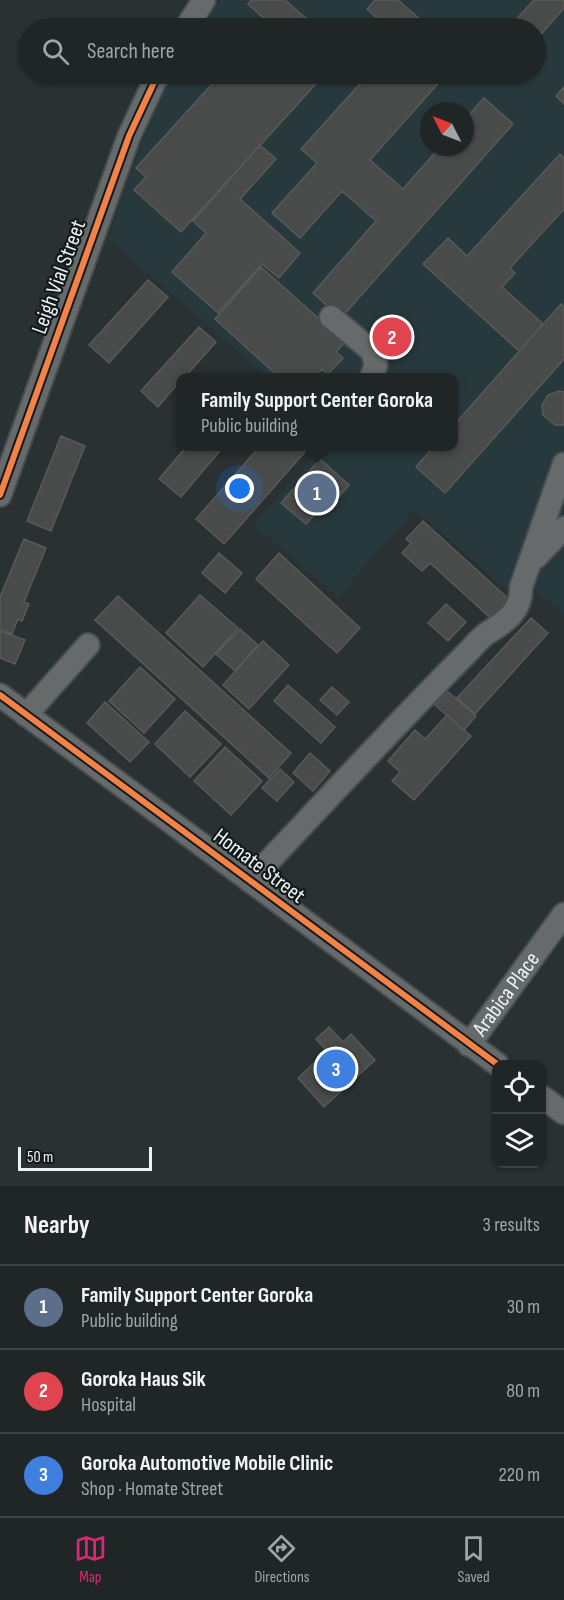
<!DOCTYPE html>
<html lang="en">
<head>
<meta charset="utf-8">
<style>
  body { margin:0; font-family:"Sofia Sans Condensed",sans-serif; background:#282d2e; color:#f1f3f6 }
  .controls { position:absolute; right:18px; bottom:18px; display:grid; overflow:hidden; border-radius:12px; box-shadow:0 2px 4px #0004 }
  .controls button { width:54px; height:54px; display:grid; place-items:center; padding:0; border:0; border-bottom:2px solid #3d4243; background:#202526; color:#f1f3f6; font:30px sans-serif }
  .compass { position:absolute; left:420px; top:102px; width:54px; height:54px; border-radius:50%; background:#202526; box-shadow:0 2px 4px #0004; rotate:312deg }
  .scale { position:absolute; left:18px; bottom:15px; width:134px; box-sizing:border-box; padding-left:6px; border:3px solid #ecf3f5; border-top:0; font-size:16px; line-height:21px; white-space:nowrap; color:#ecf3f5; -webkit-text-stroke:4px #141a1b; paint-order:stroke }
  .you { position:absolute; left:240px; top:489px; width:21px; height:21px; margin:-15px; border:4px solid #fff; border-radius:50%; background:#1a73e8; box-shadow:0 0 0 9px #1a73e833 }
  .badge { display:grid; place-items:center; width:39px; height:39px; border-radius:50%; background:#db2777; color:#fff; font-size:20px; font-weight:700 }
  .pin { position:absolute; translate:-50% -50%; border:3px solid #fff; box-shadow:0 2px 6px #0006 }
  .popup { position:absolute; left:176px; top:373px; width:282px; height:78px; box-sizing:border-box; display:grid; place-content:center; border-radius:12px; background:#202526; filter:drop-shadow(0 2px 4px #0005); font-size:20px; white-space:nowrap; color:#a2a5a7 }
  .popup b { font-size:22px; color:#f1f3f6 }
  .popup::after { content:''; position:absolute; left:50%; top:100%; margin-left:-12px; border:12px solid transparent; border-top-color:#202526 }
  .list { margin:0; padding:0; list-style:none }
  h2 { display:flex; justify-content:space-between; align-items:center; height:78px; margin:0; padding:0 24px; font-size:26px }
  h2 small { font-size:20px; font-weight:400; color:#a2a5a7 }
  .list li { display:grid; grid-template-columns:39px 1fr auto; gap:18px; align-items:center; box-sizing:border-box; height:84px; padding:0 24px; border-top:2px solid #3d4243 }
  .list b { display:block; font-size:22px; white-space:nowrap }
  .list p { margin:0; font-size:20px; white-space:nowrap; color:#a2a5a7 }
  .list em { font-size:20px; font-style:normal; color:#a2a5a7 }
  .icon { flex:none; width:33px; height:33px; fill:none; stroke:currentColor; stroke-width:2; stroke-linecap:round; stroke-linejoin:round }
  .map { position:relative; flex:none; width:564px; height:1186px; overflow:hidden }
  .search { position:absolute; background:#202526; box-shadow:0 2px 4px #0004; left:18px; right:18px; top:18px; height:66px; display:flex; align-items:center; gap:15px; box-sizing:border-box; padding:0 21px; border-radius:33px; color:#a2a5a7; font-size:22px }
  .sheet { height:330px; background:#202526 }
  nav { display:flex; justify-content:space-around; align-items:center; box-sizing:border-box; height:84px; border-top:2px solid #3d4243; background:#202526; font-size:16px; color:#a2a5a7 }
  nav a { display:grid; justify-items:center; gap:3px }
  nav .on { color:#db2777 }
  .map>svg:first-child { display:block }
  .built { fill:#27393d; fill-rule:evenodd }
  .building { fill:#494b4a; stroke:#585a58; stroke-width:1.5 }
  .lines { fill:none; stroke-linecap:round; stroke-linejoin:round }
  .minor-casing { stroke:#474d4e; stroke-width:26 }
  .minor { stroke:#666a6b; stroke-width:22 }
  .cycleway-casing { stroke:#141a1b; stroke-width:10 }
  .cycleway { stroke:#f48246; stroke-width:6 }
  .labels { text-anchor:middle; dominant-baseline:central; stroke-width:4.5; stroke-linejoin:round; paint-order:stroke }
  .street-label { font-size:22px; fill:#ecf3f5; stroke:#141a1b }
</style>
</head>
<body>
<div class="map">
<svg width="564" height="1186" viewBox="0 0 564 1186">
  <rect width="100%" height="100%" fill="#2a3132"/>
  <!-- built -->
  <path class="built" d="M 220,0 L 564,0 L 564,614 L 534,589 L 517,599 L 415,509 L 338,597 L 254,525 L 322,447 L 454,446 L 454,378 L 267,377 L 109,239 L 120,201 L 168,74 L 536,74 L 536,28 L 200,28 ZM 429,111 L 465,111 L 465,147 L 429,147 Z"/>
  <!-- building -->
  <path class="building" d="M 251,0 L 285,0 L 317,28 L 262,28 L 268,22 L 248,4 Z
    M 375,0 L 398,0 L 430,28 L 388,28 L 367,9 Z
    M 534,0 L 564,0 L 564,8 L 536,40 L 536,28 L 508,28 Z
    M 221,74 L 325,74 L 181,232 L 134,190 L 146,177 L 136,168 Z
    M 369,74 L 438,74 L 443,78 L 370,160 L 403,189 L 440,147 L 465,147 L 465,119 L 484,98 L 513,124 L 341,318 L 313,293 L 376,221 L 342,191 L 300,238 L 272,213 L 317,163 L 301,149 Z
    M 564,87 L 564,104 L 556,96 Z
    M 260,145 L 276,159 L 240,199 L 300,253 L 279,278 L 262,264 L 218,313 L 172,272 L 206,233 L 193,221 Z
    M 560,154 L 564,158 L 564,209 L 510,268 L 515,273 L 502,287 L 543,324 L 519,351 L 423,264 L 448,238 L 467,256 Z
    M 261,267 L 345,342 L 336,352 L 343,358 L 328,374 L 322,369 L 315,378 L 280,378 L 215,319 Z
    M 148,280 L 168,297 L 109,363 L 89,345 Z
    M 561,304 L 564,307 L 564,359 L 445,493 L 416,467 L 434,446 L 454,446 L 454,425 Z
    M 199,327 L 216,342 L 184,378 L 180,378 L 180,381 L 158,407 L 141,391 Z
    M 559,391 L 564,392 L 564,425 L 555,425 L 543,415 L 542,405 L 548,395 Z
    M 61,436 L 85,446 L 51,531 L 27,521 Z
    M 187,446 L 224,446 L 181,497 L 159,479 Z
    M 260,446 L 310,446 L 224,544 L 196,519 Z
    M 320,459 L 349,485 L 333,504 L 328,500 L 306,524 L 281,503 Z
    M 423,521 L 514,604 L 496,623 L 430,563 L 422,571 L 402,553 L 411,543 L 406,539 Z
    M 24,539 L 46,548 L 24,602 L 29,604 L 22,621 L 18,619 L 12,634 L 0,629 L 0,597 Z
    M 219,553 L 242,573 L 225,593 L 202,573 Z
    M 279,553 L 360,628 L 337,653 L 256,579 Z
    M 200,595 L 238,628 L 203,667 L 166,633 Z
    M 118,596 L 291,753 L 269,778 L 95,620 Z
    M 446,604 L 466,622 L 448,641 L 428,623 Z
    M 531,618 L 548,633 L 475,714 L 457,698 Z
    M 240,629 L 258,645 L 235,671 L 216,654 Z
    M 0,631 L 25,640 L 15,664 L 0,658 Z
    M 263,641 L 289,665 L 249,709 L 223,685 Z
    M 140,667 L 175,699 L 144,733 L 109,701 Z
    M 288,685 L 335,727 L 321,743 L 274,701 Z
    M 332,687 L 349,702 L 337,715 L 320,700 Z
    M 447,691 L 476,716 L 464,730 L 435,705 Z
    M 105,702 L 149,742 L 130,762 L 87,723 Z
    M 185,711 L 221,744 L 190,777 L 155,744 Z
    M 447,715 L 471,736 L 414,800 L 392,781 L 400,772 L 388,761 L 415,730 L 425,739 Z
    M 225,747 L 262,781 L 231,815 L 194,781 Z
    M 310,753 L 330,771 L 313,791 L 293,773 Z
    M 280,769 L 294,782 L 277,801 L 262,788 Z
    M 329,1027 L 343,1042 L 351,1034 L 375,1060 L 324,1107 L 298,1078 L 327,1051 L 316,1039 Z"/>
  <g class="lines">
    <defs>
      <g id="minor">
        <path d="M 186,28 L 204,0"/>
        <path d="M 331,317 L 372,351 L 376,365 L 371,378"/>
        <path d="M 0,495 L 129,136 L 158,74"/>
        <path d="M 536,557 L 564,528"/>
        <path d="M 0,695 L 497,1064"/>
        <path d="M 26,715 L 88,645"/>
        <path d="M 250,881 C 322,805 393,727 467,653 C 473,647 479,639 486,634 C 505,622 522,611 521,587 L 564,464"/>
        <path id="s1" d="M 469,1045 L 564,914"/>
        <path d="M 542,1097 L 564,1113"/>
      </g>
    </defs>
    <!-- minor casing -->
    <use href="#minor" class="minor-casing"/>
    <!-- minor -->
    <use href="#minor" class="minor"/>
    <defs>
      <path id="cycleway" d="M 0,495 L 129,136 L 158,74
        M 0,695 L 497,1064"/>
    </defs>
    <!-- cycleway casing -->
    <use href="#cycleway" class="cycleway-casing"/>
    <!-- cycleway -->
    <use href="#cycleway" class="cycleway"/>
  </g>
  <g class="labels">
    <!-- street labels -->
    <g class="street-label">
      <text transform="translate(59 277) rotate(-70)">Leigh Vial Street</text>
      <text transform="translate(259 866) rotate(37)">Homate Street</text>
      <text stroke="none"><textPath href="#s1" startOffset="63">Arabica Place</textPath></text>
    </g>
  </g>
</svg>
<div class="controls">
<button><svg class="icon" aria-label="locate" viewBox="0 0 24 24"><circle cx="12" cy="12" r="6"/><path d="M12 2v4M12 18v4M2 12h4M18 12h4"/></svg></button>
<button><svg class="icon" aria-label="layers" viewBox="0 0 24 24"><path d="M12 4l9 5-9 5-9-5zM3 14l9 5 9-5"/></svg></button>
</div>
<svg class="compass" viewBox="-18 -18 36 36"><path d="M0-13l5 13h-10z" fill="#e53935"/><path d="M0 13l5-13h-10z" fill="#a2a5a7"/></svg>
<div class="scale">50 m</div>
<div class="you"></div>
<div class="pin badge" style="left:317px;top:493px;background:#5c6f8a">1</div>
<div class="popup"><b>Family Support Center Goroka</b>Public building</div>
<div class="pin badge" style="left:392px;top:337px;background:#e0444e">2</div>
<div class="pin badge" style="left:336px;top:1069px;background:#3f7fe0">3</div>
<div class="search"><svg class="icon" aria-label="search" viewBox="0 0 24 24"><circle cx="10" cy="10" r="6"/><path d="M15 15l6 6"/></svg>Search here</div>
</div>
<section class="sheet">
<h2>Nearby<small>3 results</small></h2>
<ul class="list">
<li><span class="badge" style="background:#5c6f8a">1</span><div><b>Family Support Center Goroka</b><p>Public building</p></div><em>30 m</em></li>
<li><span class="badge" style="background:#e0444e">2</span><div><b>Goroka Haus Sik</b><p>Hospital</p></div><em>80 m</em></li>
<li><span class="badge" style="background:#3f7fe0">3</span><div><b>Goroka Automotive Mobile Clinic</b><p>Shop · Homate Street</p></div><em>220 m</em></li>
</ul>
</section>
<nav>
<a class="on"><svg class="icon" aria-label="map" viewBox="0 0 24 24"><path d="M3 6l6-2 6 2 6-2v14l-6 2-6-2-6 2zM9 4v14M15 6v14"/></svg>Map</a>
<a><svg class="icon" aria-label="directions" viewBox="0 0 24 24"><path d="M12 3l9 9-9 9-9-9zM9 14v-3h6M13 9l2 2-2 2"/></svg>Directions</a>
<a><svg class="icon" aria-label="saved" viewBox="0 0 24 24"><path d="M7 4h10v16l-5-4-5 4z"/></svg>Saved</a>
</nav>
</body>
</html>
